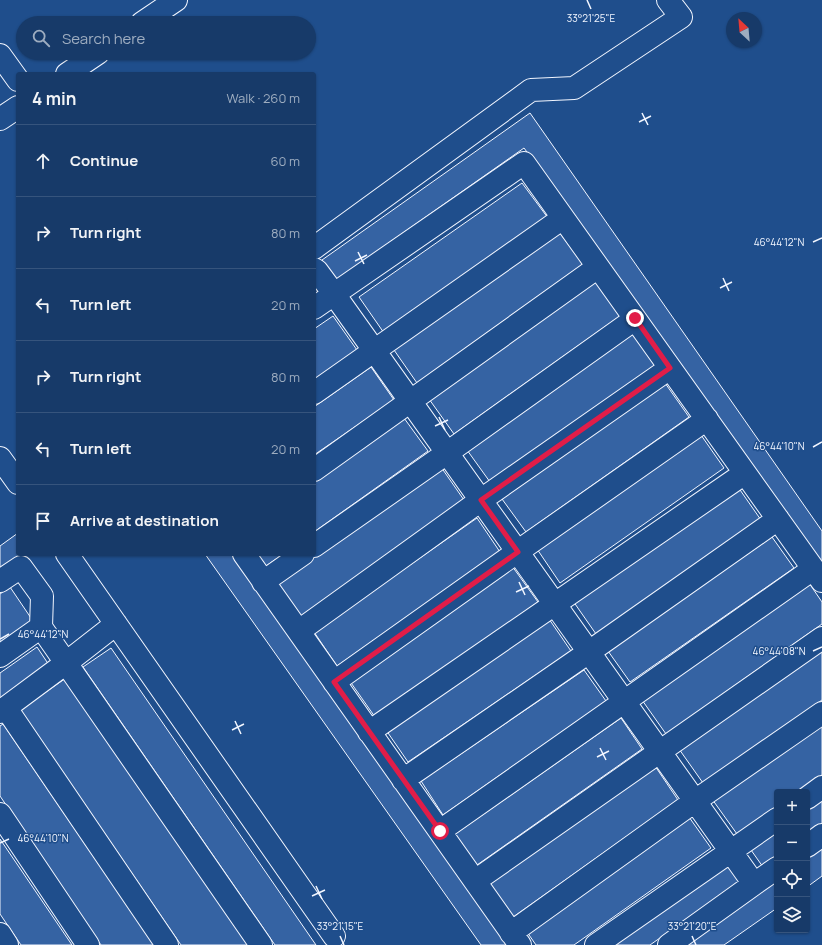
<!DOCTYPE html>
<html lang="en">
<head>
<meta charset="utf-8">
<style>
  body { margin:0; font-family:Manrope,sans-serif; background:#20416f; color:#f1f3f6 }
  .controls { position:absolute; right:12px; bottom:12px; display:grid; overflow:hidden; border-radius:4px; box-shadow:0 1px 3px #0004 }
  .controls button { width:36px; height:36px; display:grid; place-items:center; padding:0; border:0; border-bottom:1px solid #36547d; background:#173a69; color:#f1f3f6; font:20px sans-serif }
  .compass { position:absolute; left:726px; top:12px; width:36px; height:36px; border-radius:50%; background:#173a69; box-shadow:0 1px 3px #0004; rotate:334deg }
  .stop { position:absolute; width:12px; height:12px; margin:-9px; border:3px solid #e11d48; border-radius:50%; background:#fff }
  .stop.end { background:#e11d48; border-color:#fff; box-shadow:0 1px 4px #0008 }
  .list { margin:0; padding:0; list-style:none }
  h2 { display:flex; justify-content:space-between; align-items:center; height:52px; margin:0; padding:0 16px; font-size:17px }
  h2 small { font-size:13px; font-weight:400; color:#9eadc0 }
  .list li { display:grid; grid-template-columns:26px 1fr auto; gap:12px; align-items:center; box-sizing:border-box; height:72px; padding:0 16px; border-top:1px solid #36547d }
  .list b { display:block; font-size:15px; white-space:nowrap }
  .list em { font-size:13px; font-style:normal; color:#9eadc0 }
  .icon { flex:none; width:22px; height:22px; fill:none; stroke:currentColor; stroke-width:2; stroke-linecap:round; stroke-linejoin:round }
  .map { position:relative; flex:none; width:822px; height:945px; overflow:hidden }
  .search { position:absolute; background:#173a69; box-shadow:0 1px 3px #0004; left:16px; top:16px; width:300px; height:44px; display:flex; align-items:center; gap:10px; box-sizing:border-box; padding:0 14px; border-radius:22px; color:#9eadc0; font-size:15px }
  .panel { position:absolute; background:#173a69; box-shadow:0 1px 3px #0004; left:16px; top:72px; width:300px; height:484px; border-radius:4px }
  .map>svg:first-child { display:block }
  .building { fill:#3563a3; stroke:#f2f6ff }
  .lines { fill:none; stroke-linecap:round; stroke-linejoin:round }
  .minor-casing { stroke:#f2f6ff; stroke-width:24 }
  .minor { stroke:#1f4e8c; stroke-width:22 }
  .route { stroke:#e11d48; stroke-width:5 }
  .ticks { fill:none; stroke:#f2f6ff; stroke-width:1.5 }
  .ticks-label { font-size:10px; text-anchor:middle; fill:#f2f6ff; stroke:#1f4e8c; stroke-width:3; stroke-linejoin:round; paint-order:stroke }
</style>
</head>
<body>
<div class="map">
<svg width="822" height="945" viewBox="0 0 822 945">
  <rect width="100%" height="100%" fill="#1f4e8c"/>
  <!-- building -->
  <path class="building" d="M 530,113 L 822,531 L 822,567 L 574,216 L 524,148 L 336,280 L 322,260 Z
    M 522,183 L 548,218 L 384,333 L 359,297 Z
    M 559,232 L 583,264 L 417,383 L 394,350 Z
    M 595,281 L 620,316 L 454,434 L 429,399 Z
    M 333,316 L 357,350 L 314,381 L 314,329 Z
    M 632,333 L 655,365 L 490,482 L 467,450 Z
    M 371,367 L 394,400 L 314,455 L 314,407 Z
    M 665,383 L 689,417 L 526,532 L 502,499 Z
    M 404,418 L 428,451 L 314,532 L 314,481 Z
    M 701,435 L 724,468 L 560,583 L 537,549 Z
    M 441,467 L 464,500 L 301,616 L 277,583 Z
    M 738,487 L 761,520 L 596,634 L 573,601 Z
    M 477,518 L 500,552 L 337,666 L 314,632 Z
    M 18,533 L 18,554 L 24,554 L 0,570 L 0,546 Z
    M 772,537 L 794,568 L 630,682 L 608,651 Z
    M 205,554 L 231,554 L 507,945 L 481,945 Z
    M 257,554 L 283,554 L 266,566 Z
    M 512,566 L 538,602 L 375,717 L 349,680 Z
    M 809,583 L 822,602 L 822,624 L 666,734 L 642,700 Z
    M 10,587 L 33,621 L 0,643 L 0,594 Z
    M 549,619 L 571,651 L 408,762 L 386,730 Z
    M 37,647 L 49,665 L 0,699 L 0,673 Z
    M 111,648 L 316,945 L 275,945 L 83,667 Z
    M 822,648 L 822,700 L 703,783 L 679,749 Z
    M 584,670 L 606,701 L 443,815 L 421,781 Z
    M 66,678 L 249,945 L 181,945 L 20,710 Z
    M 621,718 L 642,749 L 477,865 L 455,834 Z
    M 822,723 L 822,775 L 798,792 L 777,792 L 777,806 L 737,834 L 712,799 Z
    M 3,724 L 154,945 L 101,945 L 0,796 L 0,726 Z
    M 655,766 L 678,800 L 513,917 L 489,883 Z
    M 822,799 L 822,825 L 807,835 L 807,810 Z
    M 689,817 L 711,848 L 574,945 L 536,945 L 527,932 Z
    M 777,831 L 777,857 L 763,867 L 751,850 Z
    M 0,839 L 72,945 L 21,945 L 0,914 Z
    M 822,846 L 822,876 L 807,887 L 807,856 Z
    M 727,864 L 739,882 L 650,945 L 612,945 Z
    M 777,878 L 777,908 L 724,945 L 683,945 Z"/>
  <g class="lines">
    <defs>
      <path id="minor" d="M 142,23 L 176,0
        M 0,55 L 18,80
        M 67,74 L 98,53
        M 0,119 L 18,107
        M 314,248 L 531,90 L 574,88 L 681,17 L 668,0
        M 314,269 L 317,271 L 334,294 L 754,884 L 777,868
        M 314,308 L 524,163 L 822,581
        M 314,393 L 563,218
        M 0,458 L 18,483
        M 314,470 L 598,267
        M 314,546 L 447,453 L 635,319
        M 67,554 L 334,936
        M 244,554 L 520,945
        M 0,581 L 21,567 L 42,596 L 41,627 L 66,663 L 116,624
        M 263,582 L 303,554
        M 299,631 L 481,500 L 670,368
        M 0,656 L 41,627
        M 334,682 L 517,552 L 707,419
        M 6,708 L 167,945
        M 0,712 L 66,663 L 261,945
        M 369,732 L 745,473
        M 403,780 L 589,652 L 778,519
        M 807,798 L 822,787
        M 0,814 L 88,945
        M 440,831 L 813,569
        M 807,846 L 822,835
        M 475,881 L 822,638
        M 511,933 L 695,801 L 822,713
        M 0,934 L 7,945
        M 596,945 L 777,819
        M 669,945 L 754,884"/>
    </defs>
    <!-- minor casing -->
    <use href="#minor" class="minor-casing"/>
    <!-- minor -->
    <use href="#minor" class="minor"/>
  </g>
  <g class="lines">
    <!-- route -->
    <path class="route" d="M 440,831 L 334,682 L 518,552 L 481,500 L 670,368 L 635,318"/>
  </g>
  <!-- ticks -->
  <path class="ticks" d="M 587,0 L 591,9M 642,113 L 648,125M 639,122 L 651,116M 813,242 L 822,238M 358,252 L 364,264M 355,261 L 367,255M 723,278 L 729,291M 720,288 L 732,282M 439,417 L 445,430M 435,426 L 448,420M 813,447 L 822,442M 519,582 L 525,595M 516,592 L 529,586M 0,639 L 9,634M 813,651 L 822,647M 235,721 L 241,734M 232,730 L 244,724M 600,748 L 606,760M 597,757 L 609,751M 0,843 L 9,839M 316,886 L 322,899M 312,896 L 325,890M 340,936 L 344,945M 692,936 L 696,945"/>
  <g class="ticks-label">
    <text x="591" y="22">33°21'25"E</text>
    <text x="779" y="246">46°44'12"N</text>
    <text x="779" y="450">46°44'10"N</text>
    <text x="43" y="638">46°44'12"N</text>
    <text x="779" y="655">46°44'08"N</text>
    <text x="43" y="842">46°44'10"N</text>
    <text x="340" y="930">33°21'15"E</text>
    <text x="692" y="930">33°21'20"E</text>
  </g>
</svg>
<div class="controls">
<button>+</button>
<button>−</button>
<button><svg class="icon" aria-label="locate" viewBox="0 0 24 24"><circle cx="12" cy="12" r="6"/><path d="M12 2v4M12 18v4M2 12h4M18 12h4"/></svg></button>
<button><svg class="icon" aria-label="layers" viewBox="0 0 24 24"><path d="M12 4l9 5-9 5-9-5zM3 14l9 5 9-5"/></svg></button>
</div>
<svg class="compass" viewBox="-18 -18 36 36"><path d="M0-13l5 13h-10z" fill="#e53935"/><path d="M0 13l5-13h-10z" fill="#9eadc0"/></svg>
<div class="stop" style="left:440px;top:831px"></div>
<div class="stop end" style="left:635px;top:318px"></div>
<div class="search"><svg class="icon" aria-label="search" viewBox="0 0 24 24"><circle cx="10" cy="10" r="6"/><path d="M15 15l6 6"/></svg>Search here</div>
<section class="panel">
<h2>4 min<small>Walk · 260 m</small></h2>
<ul class="list">
<li><svg class="icon" aria-label="ahead" viewBox="0 0 24 24"><path d="M12 20V5M6 11l6-6 6 6"/></svg><div><b>Continue</b></div><em>60 m</em></li>
<li><svg class="icon" aria-label="right" viewBox="0 0 24 24"><path d="M7 20v-9h11M14 6l5 5-5 5"/></svg><div><b>Turn right</b></div><em>80 m</em></li>
<li><svg class="icon" aria-label="left" viewBox="0 0 24 24"><path d="M17 20v-9H6M10 6l-5 5 5 5"/></svg><div><b>Turn left</b></div><em>20 m</em></li>
<li><svg class="icon" aria-label="right" viewBox="0 0 24 24"><path d="M7 20v-9h11M14 6l5 5-5 5"/></svg><div><b>Turn right</b></div><em>80 m</em></li>
<li><svg class="icon" aria-label="left" viewBox="0 0 24 24"><path d="M17 20v-9H6M10 6l-5 5 5 5"/></svg><div><b>Turn left</b></div><em>20 m</em></li>
<li><svg class="icon" aria-label="arrive" viewBox="0 0 24 24"><path d="M6 21V4h12l-3 4 3 4H6"/></svg><div><b>Arrive at destination</b></div></li>
</ul>
</section>
</div>
</body>
</html>
